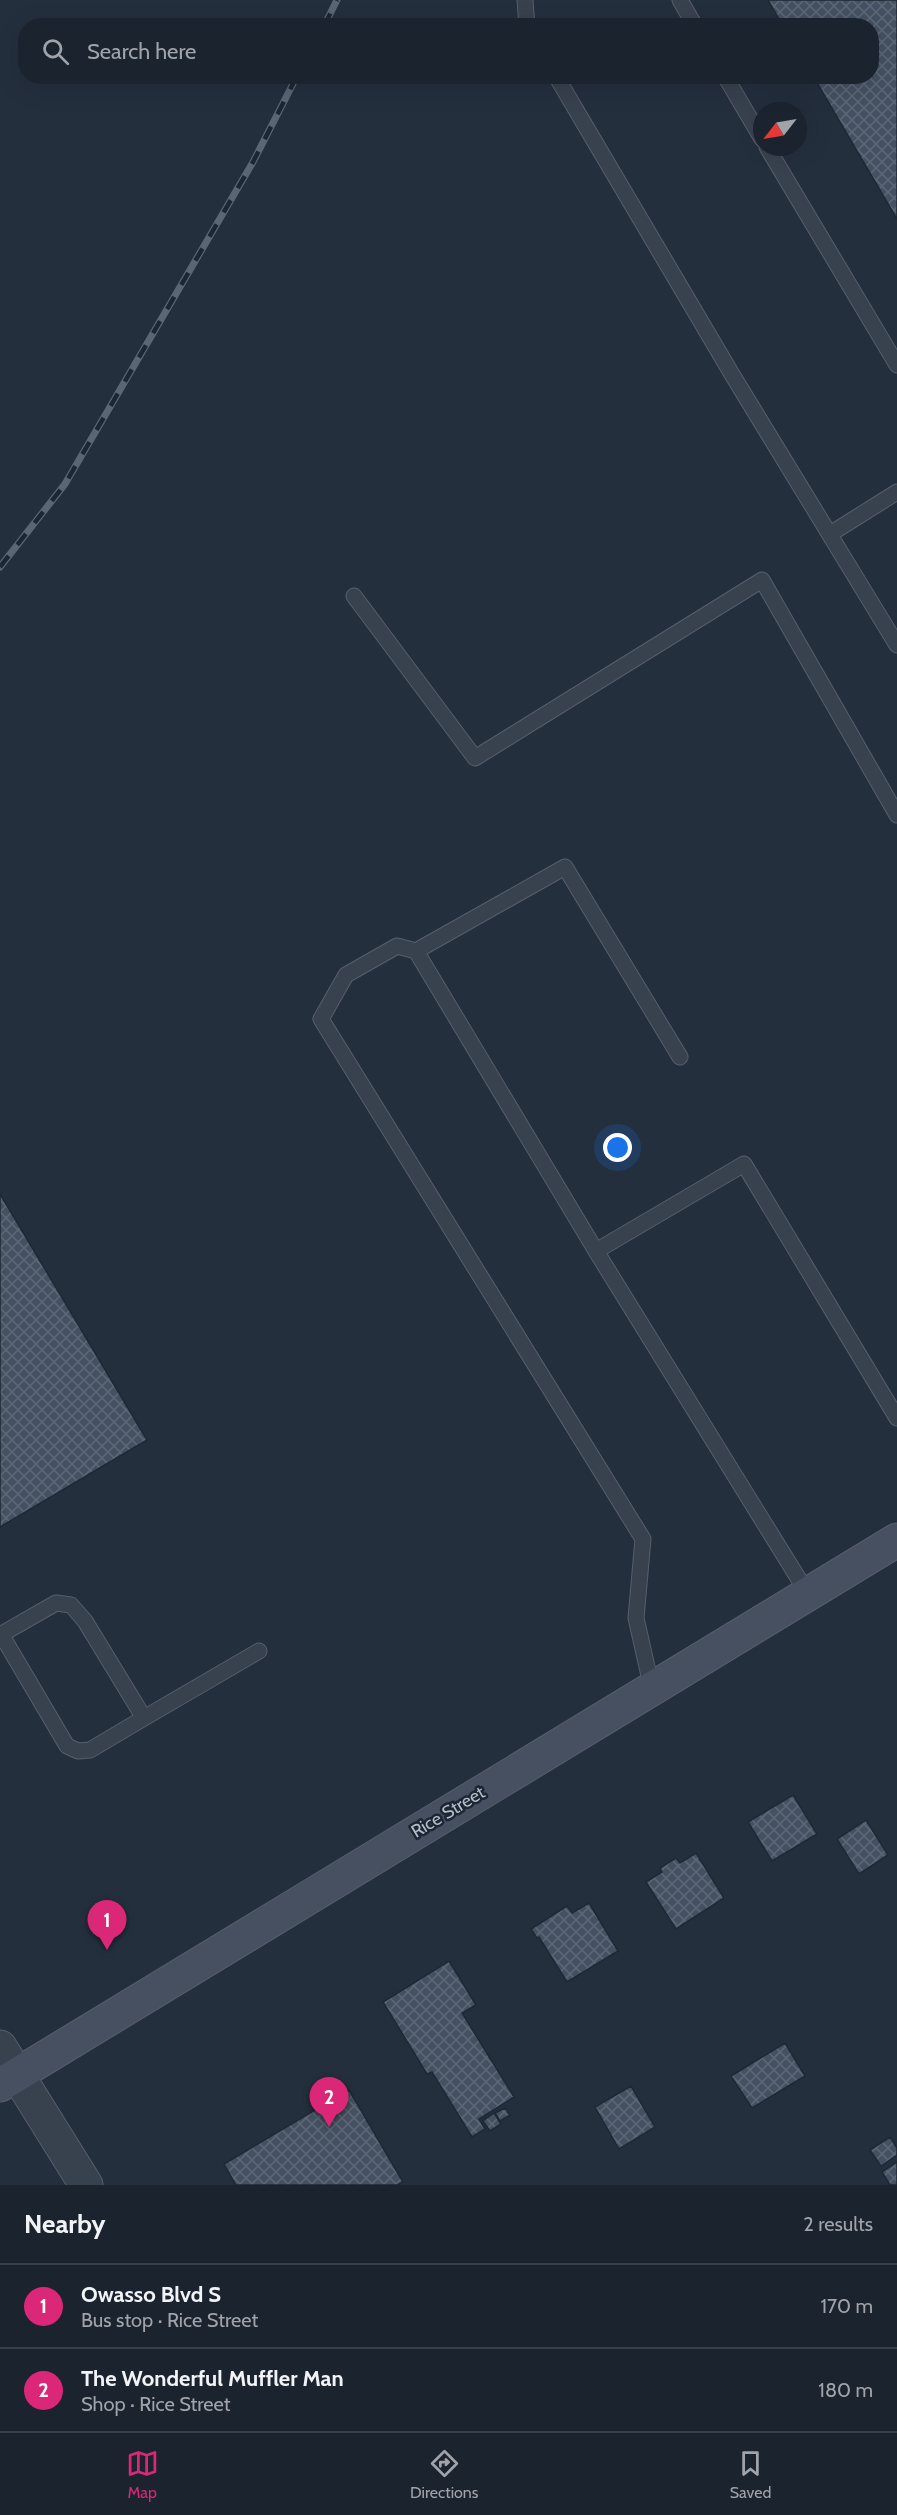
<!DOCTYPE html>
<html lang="en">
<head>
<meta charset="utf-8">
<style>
  body { margin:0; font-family:Cabin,sans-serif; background:#282f3a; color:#f1f3f6 }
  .compass { position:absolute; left:753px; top:102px; width:54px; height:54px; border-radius:50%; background:#1b232e; box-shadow:0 6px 24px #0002; rotate:239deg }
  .you { position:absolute; left:618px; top:1148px; width:21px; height:21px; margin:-15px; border:4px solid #fff; border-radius:50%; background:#1a73e8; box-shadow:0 0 0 9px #1a73e833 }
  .badge { display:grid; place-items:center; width:39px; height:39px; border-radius:50%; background:#db2777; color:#fff; font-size:20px; font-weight:700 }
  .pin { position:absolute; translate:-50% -50px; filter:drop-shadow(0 2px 3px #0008) }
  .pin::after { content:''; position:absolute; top:32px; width:21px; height:18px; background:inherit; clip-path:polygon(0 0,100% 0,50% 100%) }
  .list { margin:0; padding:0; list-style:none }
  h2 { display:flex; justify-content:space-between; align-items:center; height:78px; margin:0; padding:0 24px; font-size:26px }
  h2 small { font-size:20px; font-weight:400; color:#a0a4aa }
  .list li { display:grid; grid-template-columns:39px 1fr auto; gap:18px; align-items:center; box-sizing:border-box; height:84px; padding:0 24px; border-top:2px solid #39404a }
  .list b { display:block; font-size:22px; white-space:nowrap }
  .list p { margin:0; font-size:20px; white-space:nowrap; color:#a0a4aa }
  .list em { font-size:20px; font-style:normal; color:#a0a4aa }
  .icon { flex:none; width:33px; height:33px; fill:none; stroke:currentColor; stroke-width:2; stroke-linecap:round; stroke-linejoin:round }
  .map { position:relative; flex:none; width:897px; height:2185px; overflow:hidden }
  .search { position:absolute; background:#1b232e; box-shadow:0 6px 24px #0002; left:18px; right:18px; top:18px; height:66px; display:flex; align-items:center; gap:15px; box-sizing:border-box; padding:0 21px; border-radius:24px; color:#a0a4aa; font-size:22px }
  .sheet { height:246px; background:#1b232e }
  nav { display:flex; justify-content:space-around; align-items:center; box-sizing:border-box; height:84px; border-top:2px solid #39404a; background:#1b232e; font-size:16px; color:#a0a4aa }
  nav a { display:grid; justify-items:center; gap:3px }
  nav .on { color:#db2777 }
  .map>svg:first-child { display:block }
  .building { fill:url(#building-cross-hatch); stroke:#1f2835; stroke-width:1.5 }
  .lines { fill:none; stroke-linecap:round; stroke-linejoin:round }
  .service-casing { stroke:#565f6c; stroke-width:17 }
  .tertiary-casing { stroke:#565f6c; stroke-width:35 }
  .secondary-casing { stroke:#565f6c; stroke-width:35 }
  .service { stroke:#38414e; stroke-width:15 }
  .tertiary { stroke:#38414e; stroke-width:33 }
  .secondary { stroke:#465061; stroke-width:33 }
  .rail-casing { stroke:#5a6575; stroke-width:7 }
  .rail { stroke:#1d2633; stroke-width:4.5; stroke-dasharray:14; stroke-linecap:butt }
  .labels { text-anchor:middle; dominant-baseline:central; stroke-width:5; stroke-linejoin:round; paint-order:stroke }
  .street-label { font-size:18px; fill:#b4bcc9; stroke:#1d2633 }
</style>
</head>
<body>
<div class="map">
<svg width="897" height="2185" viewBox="0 0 897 2185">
  <defs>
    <pattern id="building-cross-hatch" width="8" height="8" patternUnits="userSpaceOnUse" patternTransform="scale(1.5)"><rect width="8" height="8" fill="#455162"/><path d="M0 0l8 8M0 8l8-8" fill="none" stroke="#5d6877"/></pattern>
  </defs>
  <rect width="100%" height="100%" fill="#242f3e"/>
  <!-- building -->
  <path class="building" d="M 768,0 L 897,0 L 897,219 L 813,76 L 872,76 L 872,26 L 783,26 Z
    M 0,1194 L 147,1440 L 0,1527 Z
    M 793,1795 L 817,1834 L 772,1861 L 748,1822 Z
    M 866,1820 L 888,1855 L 859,1874 L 837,1839 Z
    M 696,1853 L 724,1898 L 676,1929 L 646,1882 L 662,1872 L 660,1868 L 676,1858 L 680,1863 Z
    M 589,1903 L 618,1951 L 567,1982 L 539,1937 L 537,1938 L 531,1929 L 567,1906 L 572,1913 Z
    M 449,1961 L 476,2005 L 462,2013 L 514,2097 L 479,2119 L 485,2129 L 472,2137 L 432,2072 L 427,2074 L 383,2002 Z
    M 785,2043 L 805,2076 L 752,2108 L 731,2076 Z
    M 631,2086 L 655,2127 L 619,2149 L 595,2107 Z
    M 349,2090 L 403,2182 L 397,2185 L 236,2185 L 224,2164 Z
    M 505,2108 L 510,2115 L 500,2121 L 495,2113 Z
    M 494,2113 L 501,2124 L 490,2131 L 483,2121 Z
    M 890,2137 L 897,2148 L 897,2155 L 881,2166 L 870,2150 Z
    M 897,2162 L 897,2185 L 890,2185 L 882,2172 Z"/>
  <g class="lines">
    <defs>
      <path id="service" d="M 525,0 L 527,26
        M 680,0 L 695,26
        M 556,76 L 733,376 L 897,645
        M 725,76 L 762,139
        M 767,147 L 897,365
        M 830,534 L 897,492
        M 354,596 L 475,758 L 762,580 L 897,815
        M 416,951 L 565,867 L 680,1057
        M 596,1251 L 416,951 L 397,946 L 346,975 L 321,1019 L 643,1539 L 636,1618 L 652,1689
        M 808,1594 L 596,1251 L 744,1164 L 897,1418
        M 1,1634 L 67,1746 L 78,1751 L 90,1750 L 144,1718
        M 0,1635 L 56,1603 L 71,1605 L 85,1621 L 144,1718 L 259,1651"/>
      <path id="tertiary" d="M 0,2047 L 86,2185"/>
      <path id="secondary" d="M 0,2085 L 897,1540"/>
    </defs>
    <!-- service casing -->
    <use href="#service" class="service-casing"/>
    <!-- tertiary casing -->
    <use href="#tertiary" class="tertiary-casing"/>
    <!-- secondary casing -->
    <use href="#secondary" class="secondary-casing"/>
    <!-- service -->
    <use href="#service" class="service"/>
    <!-- tertiary -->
    <use href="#tertiary" class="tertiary"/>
    <!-- secondary -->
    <use href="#secondary" class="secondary"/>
    <defs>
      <path id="rail" d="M 324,26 L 337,0
        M 0,567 L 65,484 L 253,162 L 297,76"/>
    </defs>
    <!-- rail casing -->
    <use href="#rail" class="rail-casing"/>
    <!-- rail -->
    <use href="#rail" class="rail"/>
  </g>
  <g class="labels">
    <!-- street labels -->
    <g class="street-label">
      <text transform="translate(448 1812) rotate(-31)">Rice Street</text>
    </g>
  </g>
</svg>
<svg class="compass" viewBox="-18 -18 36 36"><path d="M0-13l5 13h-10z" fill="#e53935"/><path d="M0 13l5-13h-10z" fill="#a0a4aa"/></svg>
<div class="you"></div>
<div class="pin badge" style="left:107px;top:1950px">1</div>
<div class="pin badge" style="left:329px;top:2127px">2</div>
<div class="search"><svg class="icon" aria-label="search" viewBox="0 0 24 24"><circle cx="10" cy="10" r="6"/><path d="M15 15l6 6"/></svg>Search here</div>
</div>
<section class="sheet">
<h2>Nearby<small>2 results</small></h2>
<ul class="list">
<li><span class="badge">1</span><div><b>Owasso Blvd S</b><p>Bus stop · Rice Street</p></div><em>170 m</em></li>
<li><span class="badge">2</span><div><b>The Wonderful Muffler Man</b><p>Shop · Rice Street</p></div><em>180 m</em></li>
</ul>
</section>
<nav>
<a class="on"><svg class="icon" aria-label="map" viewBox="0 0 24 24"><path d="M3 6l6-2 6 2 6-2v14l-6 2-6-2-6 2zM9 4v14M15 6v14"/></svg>Map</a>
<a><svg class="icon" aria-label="directions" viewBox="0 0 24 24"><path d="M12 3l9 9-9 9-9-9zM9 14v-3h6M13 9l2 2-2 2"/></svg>Directions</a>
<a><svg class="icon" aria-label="saved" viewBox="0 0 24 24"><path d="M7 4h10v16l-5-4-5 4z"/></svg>Saved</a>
</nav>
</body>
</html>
